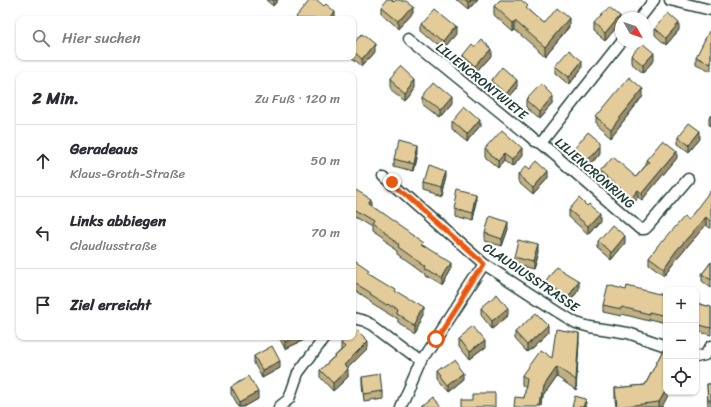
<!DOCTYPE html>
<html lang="de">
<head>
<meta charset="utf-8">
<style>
  body { margin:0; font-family:Sriracha,sans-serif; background:#f2f2f3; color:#2b2b33 }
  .controls { position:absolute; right:12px; bottom:12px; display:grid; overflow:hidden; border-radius:8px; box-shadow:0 1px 3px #0004 }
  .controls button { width:36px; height:36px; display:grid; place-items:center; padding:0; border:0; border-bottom:1px solid #e1e1e2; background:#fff; color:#2b2b33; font:20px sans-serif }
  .compass { position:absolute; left:615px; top:12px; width:36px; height:36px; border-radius:50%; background:#fff; box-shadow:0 1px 3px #0004; rotate:130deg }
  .stop { position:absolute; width:12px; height:12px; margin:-9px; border:3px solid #ea580c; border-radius:50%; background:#fff }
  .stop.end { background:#ea580c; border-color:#fff; box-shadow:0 1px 4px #0008 }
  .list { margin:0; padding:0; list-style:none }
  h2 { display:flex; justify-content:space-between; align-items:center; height:52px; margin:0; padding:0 16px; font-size:17px }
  h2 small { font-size:13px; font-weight:400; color:#7c7c81 }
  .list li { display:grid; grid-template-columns:26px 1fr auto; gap:12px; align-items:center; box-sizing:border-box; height:72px; padding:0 16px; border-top:1px solid #e1e1e2 }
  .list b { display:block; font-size:15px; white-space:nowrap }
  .list p { margin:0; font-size:13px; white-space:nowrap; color:#7c7c81 }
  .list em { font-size:13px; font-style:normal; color:#7c7c81 }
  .icon { flex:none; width:22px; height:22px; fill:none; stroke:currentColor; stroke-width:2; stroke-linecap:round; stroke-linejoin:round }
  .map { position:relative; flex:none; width:711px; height:407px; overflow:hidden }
  .search { position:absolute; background:#fff; box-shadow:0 1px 3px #0004; left:16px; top:16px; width:340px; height:44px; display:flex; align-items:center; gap:10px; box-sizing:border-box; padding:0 14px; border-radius:8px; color:#7c7c81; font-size:15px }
  .panel { position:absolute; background:#fff; box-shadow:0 1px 3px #0004; left:16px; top:72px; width:340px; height:268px; border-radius:8px }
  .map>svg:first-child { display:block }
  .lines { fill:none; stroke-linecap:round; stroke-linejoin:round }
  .street-casing { stroke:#1f3d34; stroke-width:13 }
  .street { stroke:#fff; stroke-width:10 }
  .wall { fill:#c3af84; stroke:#1f3d34 }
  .shaded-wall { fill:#9f8e6c; stroke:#1f3d34 }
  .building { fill:#e3cb9a; stroke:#1f3d34 }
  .route { stroke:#ea580c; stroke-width:5 }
  .labels { text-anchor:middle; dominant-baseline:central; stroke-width:4; stroke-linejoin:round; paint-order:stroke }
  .street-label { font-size:13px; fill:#1f3d34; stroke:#fff }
</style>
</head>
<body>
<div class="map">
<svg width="711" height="407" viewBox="0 0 711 407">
  <rect width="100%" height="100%" fill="#fff"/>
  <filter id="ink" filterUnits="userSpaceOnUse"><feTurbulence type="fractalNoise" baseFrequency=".025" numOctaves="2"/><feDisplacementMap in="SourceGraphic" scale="8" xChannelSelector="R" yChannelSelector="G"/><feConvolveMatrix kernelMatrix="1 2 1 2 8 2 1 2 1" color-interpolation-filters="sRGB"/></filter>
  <g filter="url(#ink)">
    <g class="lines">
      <defs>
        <path id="street" d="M 670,0 L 711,10
          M 640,18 L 654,0
          M 409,38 L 527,134 L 535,141 L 541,143 L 640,229 L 645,229 L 648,226 L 688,179
          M 541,143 L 621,42
          M 383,175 L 484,264 L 558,312 L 576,323 L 590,327 L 628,333 L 666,346
          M 353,318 L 365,321 L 373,325 L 421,361
          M 696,357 L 705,355 L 711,346
          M 279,407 L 289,399 L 298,373 L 325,337
          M 401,407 L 421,361 L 484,264"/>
      </defs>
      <!-- street casing -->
      <use href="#street" class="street-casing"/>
      <!-- street -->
      <use href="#street" class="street"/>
    </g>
    <!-- wall -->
    <path class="wall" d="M 266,0 L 278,0 L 273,6 Z
      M 457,0 L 478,0 L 469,10 Z
      M 494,6 L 528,10 L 544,24 L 569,27 L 545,56 L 515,30 L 513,32 L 494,15 Z
      M 382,8 L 412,13 L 398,29 L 382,15 Z
      M 422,23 L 456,35 L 444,49 L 422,30 Z
      M 620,23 L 605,41 L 594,32 L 594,24 Z
      M 655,28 L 679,30 L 666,45 L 655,35 Z
      M 711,32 L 711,71 L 696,64 L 696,57 Z
      M 353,44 L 374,52 L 362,66 L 351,57 L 353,57 Z
      M 474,47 L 492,56 L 476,74 L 462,62 L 462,55 Z
      M 631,55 L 654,60 L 643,73 L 631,63 Z
      M 555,66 L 582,68 L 569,85 L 555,73 Z
      M 390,80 L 415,86 L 404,99 L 390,88 Z
      M 491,81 L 517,88 L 506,101 L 491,88 Z
      M 643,96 L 611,137 L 596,124 L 596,117 Z
      M 422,97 L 450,104 L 439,117 L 422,104 Z
      M 526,100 L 553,103 L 539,119 L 526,107 Z
      M 711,115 L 711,126 L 709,125 L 709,117 Z
      M 452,120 L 480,127 L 468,141 L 452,128 Z
      M 678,137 L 700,139 L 689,152 L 678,144 Z
      M 485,149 L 522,156 L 512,167 L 504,161 L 498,168 L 485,157 Z
      M 574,149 L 600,153 L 588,168 L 574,157 Z
      M 416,154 L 412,171 L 394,166 L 394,159 Z
      M 677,158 L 642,200 L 638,197 L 631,205 L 600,180 L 600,172 L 636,177 L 646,165 L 646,160 Z
      M 530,169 L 548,178 L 533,195 L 518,182 L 518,175 Z
      M 447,178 L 442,197 L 423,191 L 423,184 Z
      M 353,190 L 371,205 L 425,246 L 451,270 L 442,285 L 425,275 L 425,273 L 399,254 L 399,251 L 371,232 L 371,227 L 353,216 Z
      M 711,192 L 711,228 L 710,228 L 706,225 L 676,259 L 664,275 L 649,264 L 649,257 L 663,241 L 688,220 Z
      M 477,204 L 473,221 L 454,216 L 454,209 Z
      M 587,206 L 600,220 L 588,234 L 569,217 L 569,210 Z
      M 508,229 L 502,246 L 485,241 L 485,233 Z
      M 598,241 L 625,243 L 611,260 L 598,249 Z
      M 538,253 L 533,269 L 514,264 L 514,257 Z
      M 353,259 L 369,273 L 395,292 L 424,316 L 414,332 L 398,322 L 398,319 L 370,302 L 370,300 L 353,289 Z
      M 711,262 L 711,288 L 702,281 L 702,274 Z
      M 545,283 L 579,289 L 568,305 L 545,291 Z
      M 666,293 L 666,323 L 649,319 L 649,321 L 622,314 L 621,316 L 603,312 L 603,305 L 663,295 Z
      M 696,300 L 696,303 L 711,307 L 711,335 L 696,331 Z
      M 481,308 L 508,315 L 492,329 L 481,315 Z
      M 515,332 L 548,333 L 527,352 L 515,339 Z
      M 279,337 L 304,337 L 304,340 L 285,349 Z
      M 458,338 L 485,348 L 469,360 L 458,346 Z
      M 579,342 L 576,390 L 557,377 L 543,397 L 542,407 L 524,398 L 526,388 L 522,385 L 522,375 Z
      M 341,343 L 368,348 L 347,368 L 348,377 L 333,391 L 320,377 L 320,370 L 341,350 Z
      M 663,350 L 662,407 L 616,407 L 615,399 L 615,388 L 645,385 Z
      M 254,356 L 280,368 L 262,378 L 254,363 Z
      M 438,372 L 465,380 L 449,393 L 438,380 Z
      M 362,377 L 384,391 L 384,398 L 364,401 L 362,384 Z
      M 707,384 L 711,384 L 711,407 L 708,407 Z
      M 231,386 L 258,399 L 244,407 L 239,407 L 231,393 Z"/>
    <!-- shaded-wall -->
    <path class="shaded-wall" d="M 273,0 L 278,0 L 273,6 Z
      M 471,0 L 478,0 L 469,10 L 469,3 Z
      M 412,5 L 412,13 L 398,29 L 398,21 Z
      M 335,12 L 335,19 L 329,19 Z
      M 620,16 L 620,23 L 605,41 L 605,34 Z
      M 569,18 L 569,27 L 545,56 L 545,47 Z
      M 515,21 L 515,30 L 513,32 L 513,23 Z
      M 679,23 L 679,30 L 666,45 L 666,38 Z
      M 456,27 L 456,35 L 444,49 L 444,42 Z
      M 374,44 L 374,52 L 362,66 L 362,59 Z
      M 492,49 L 492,56 L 476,74 L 476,67 Z
      M 654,53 L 654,60 L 643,73 L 643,65 Z
      M 582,61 L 582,68 L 569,85 L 569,77 Z
      M 415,79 L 415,86 L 404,99 L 404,92 Z
      M 517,80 L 517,88 L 506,101 L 506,94 Z
      M 643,89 L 643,96 L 611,137 L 611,129 Z
      M 553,96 L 553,103 L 539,119 L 539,112 Z
      M 450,97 L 450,104 L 439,117 L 439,110 Z
      M 480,120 L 480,127 L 468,141 L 468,134 Z
      M 700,131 L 700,139 L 689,152 L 689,145 Z
      M 600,146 L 600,153 L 588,168 L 588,160 Z
      M 416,147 L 416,154 L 412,171 L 412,164 Z
      M 522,148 L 522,156 L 512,167 L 512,160 Z
      M 677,151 L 677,158 L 642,200 L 642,193 Z
      M 504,154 L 504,161 L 498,168 L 498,161 Z
      M 447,171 L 447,178 L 442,197 L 442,189 Z
      M 548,171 L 548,178 L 533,195 L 533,188 Z
      M 638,190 L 638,197 L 631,205 L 631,198 Z
      M 477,196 L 477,204 L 473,221 L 473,214 Z
      M 371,199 L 371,206 L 368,203 Z
      M 600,213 L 600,220 L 588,234 L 588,226 Z
      M 706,217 L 706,225 L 676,259 L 664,275 L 664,268 L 676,251 Z
      M 508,222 L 508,229 L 502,246 L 502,239 Z
      M 625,236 L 625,243 L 611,260 L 611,253 Z
      M 538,245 L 538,253 L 533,269 L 533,262 Z
      M 451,263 L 451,270 L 442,285 L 442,278 Z
      M 579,281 L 579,289 L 568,305 L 568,298 Z
      M 508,308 L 508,315 L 492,329 L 492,321 Z
      M 424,309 L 424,316 L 414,332 L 414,325 Z
      M 548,325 L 548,333 L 527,352 L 527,345 Z
      M 579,333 L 579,342 L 576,390 L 576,380 Z
      M 295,337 L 304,337 L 304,340 L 285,349 L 285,342 Z
      M 368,341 L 368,348 L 344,372 L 344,365 Z
      M 485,341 L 485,348 L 469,360 L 469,353 Z
      M 280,361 L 280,368 L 262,378 L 262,370 Z
      M 557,367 L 557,377 L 543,397 L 542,407 L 540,407 L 543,387 Z
      M 348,369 L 348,377 L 333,391 L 333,383 Z
      M 465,373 L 465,380 L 449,393 L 449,386 Z
      M 666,390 L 666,392 L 670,392 L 662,407 L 659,407 L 659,402 Z
      M 258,392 L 258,399 L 244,407 L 240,407 L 240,402 Z
      M 586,399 L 586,406 L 585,407 L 583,407 Z"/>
    <!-- building -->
    <path class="building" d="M 310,0 L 317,0 L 324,6 L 326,4 L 335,12 L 329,19 L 330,19 L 298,19 L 296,17 Z
      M 389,0 L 393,0 L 395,2 L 397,0 L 405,0 L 412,5 L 398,21 L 382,8 Z
      M 465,0 L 471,0 L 469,3 Z
      M 500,0 L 521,0 L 528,6 L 526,8 L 544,24 L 557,8 L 569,18 L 545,47 L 515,21 L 513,23 L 494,6 Z
      M 609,7 L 620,16 L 605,34 L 594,24 Z
      M 434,9 L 456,27 L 444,42 L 422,23 Z
      M 668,13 L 679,23 L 666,38 L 655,28 Z
      M 709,31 L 711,32 L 711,64 L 696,57 Z
      M 362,34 L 374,44 L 362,59 L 353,51 L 353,44 Z
      M 481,39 L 492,49 L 476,67 L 462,55 L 471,44 L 474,47 Z
      M 642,43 L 654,53 L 643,65 L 631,55 Z
      M 569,50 L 582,61 L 569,77 L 555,66 Z
      M 402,67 L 415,79 L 404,92 L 390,80 Z
      M 502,67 L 517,80 L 506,94 L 491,81 Z
      M 629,77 L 643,89 L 611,129 L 596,117 Z
      M 433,83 L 450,97 L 439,110 L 422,97 Z
      M 541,84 L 553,96 L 539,112 L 526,100 Z
      M 464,106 L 480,120 L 468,134 L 452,120 Z
      M 689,123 L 700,131 L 689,145 L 678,137 Z
      M 502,130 L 522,148 L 512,160 L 504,154 L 498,161 L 485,149 Z
      M 588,132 L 600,142 L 600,146 L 588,160 L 574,149 Z
      M 663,140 L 677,151 L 642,193 L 638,190 L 631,198 L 600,172 L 613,157 L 636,177 L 649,162 L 646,160 Z
      M 398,142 L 416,147 L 412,164 L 394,159 Z
      M 537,161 L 548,171 L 533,188 L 518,175 L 526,166 L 530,169 Z
      M 428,165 L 447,171 L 442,189 L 423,184 Z
      M 354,189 L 371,199 L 368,203 L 425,243 L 423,245 L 451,263 L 442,278 L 425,268 L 426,266 L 399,247 L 400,245 L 371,225 L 373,221 L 353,209 L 353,190 Z
      M 458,191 L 477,196 L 473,214 L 454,209 Z
      M 710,191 L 711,192 L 711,220 L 710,221 L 706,217 L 676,251 L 664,268 L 649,257 L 662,240 L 663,241 L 684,217 L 688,220 Z
      M 579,198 L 587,206 L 589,204 L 600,213 L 588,226 L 569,210 Z
      M 490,216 L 508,222 L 502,239 L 485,233 Z
      M 612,225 L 625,236 L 611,253 L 598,241 Z
      M 518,240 L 538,245 L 533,262 L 514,257 Z
      M 353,259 L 369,270 L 367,272 L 395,289 L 394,291 L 424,309 L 414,325 L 398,315 L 399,312 L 370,294 L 371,293 L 353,282 Z
      M 711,262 L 711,280 L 702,274 Z
      M 556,267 L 579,281 L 568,298 L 545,283 Z
      M 608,285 L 626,290 L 627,286 L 663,295 L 664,292 L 666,293 L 666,316 L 649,312 L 649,314 L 622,307 L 621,309 L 603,305 Z
      M 497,294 L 508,308 L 492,321 L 481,308 Z
      M 696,303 L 711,307 L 711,328 L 696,324 Z
      M 536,313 L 548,325 L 527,345 L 515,332 Z
      M 473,326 L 485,341 L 469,353 L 458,338 Z
      M 356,329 L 368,341 L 344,365 L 348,369 L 333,383 L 320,370 L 345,347 L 341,343 L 347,337 L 353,337 L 353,331 Z
      M 556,329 L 579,333 L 576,380 L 557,367 L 543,387 L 540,407 L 514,407 L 515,397 L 524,398 L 527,379 L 522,375 L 540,350 L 552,358 Z
      M 282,337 L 295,337 L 285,342 Z
      M 272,346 L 280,361 L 262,370 L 254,356 Z
      M 663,350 L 666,352 L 666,390 L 659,402 L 617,407 L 615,388 L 645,385 Z
      M 455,360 L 465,373 L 449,386 L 438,372 Z
      M 382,374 L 384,391 L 364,394 L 362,377 Z
      M 249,376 L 258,392 L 240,402 L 231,386 Z
      M 707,384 L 711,384 L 711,400 L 708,400 Z
      M 474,393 L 495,393 L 495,407 L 463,407 L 463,399 L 474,399 Z
      M 575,396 L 586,399 L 583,407 L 572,407 Z
      M 432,397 L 441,407 L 420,407 Z"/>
  </g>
  <g class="lines" filter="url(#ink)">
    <!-- route -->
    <path class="route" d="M 392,182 L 484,264 L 436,339"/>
  </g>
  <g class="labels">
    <!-- street labels -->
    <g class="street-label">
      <text transform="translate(482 81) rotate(39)">LILIENCRONTWIETE</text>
      <text transform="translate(595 173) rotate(41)">LILIENCRONRING</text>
      <text transform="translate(531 277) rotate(34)">CLAUDIUSSTRASSE</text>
    </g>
  </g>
</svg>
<div class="controls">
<button>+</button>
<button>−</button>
<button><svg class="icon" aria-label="locate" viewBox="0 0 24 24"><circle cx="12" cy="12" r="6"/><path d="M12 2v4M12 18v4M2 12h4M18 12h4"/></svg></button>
</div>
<svg class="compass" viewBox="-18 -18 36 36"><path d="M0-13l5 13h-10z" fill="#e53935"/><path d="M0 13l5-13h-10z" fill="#7c7c81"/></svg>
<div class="stop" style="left:436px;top:339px"></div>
<div class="stop end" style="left:392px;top:182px"></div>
<div class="search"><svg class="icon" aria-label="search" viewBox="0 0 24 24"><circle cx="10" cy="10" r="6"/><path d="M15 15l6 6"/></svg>Hier suchen</div>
<section class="panel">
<h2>2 Min.<small>Zu Fuß · 120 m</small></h2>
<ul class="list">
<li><svg class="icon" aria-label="ahead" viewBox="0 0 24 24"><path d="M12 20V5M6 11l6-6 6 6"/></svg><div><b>Geradeaus</b><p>Klaus-Groth-Straße</p></div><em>50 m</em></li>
<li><svg class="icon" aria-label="left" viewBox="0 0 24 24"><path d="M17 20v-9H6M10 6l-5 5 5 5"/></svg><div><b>Links abbiegen</b><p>Claudiusstraße</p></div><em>70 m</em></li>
<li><svg class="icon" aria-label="arrive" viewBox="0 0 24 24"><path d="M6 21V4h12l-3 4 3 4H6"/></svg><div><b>Ziel erreicht</b></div></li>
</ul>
</section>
</div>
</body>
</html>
